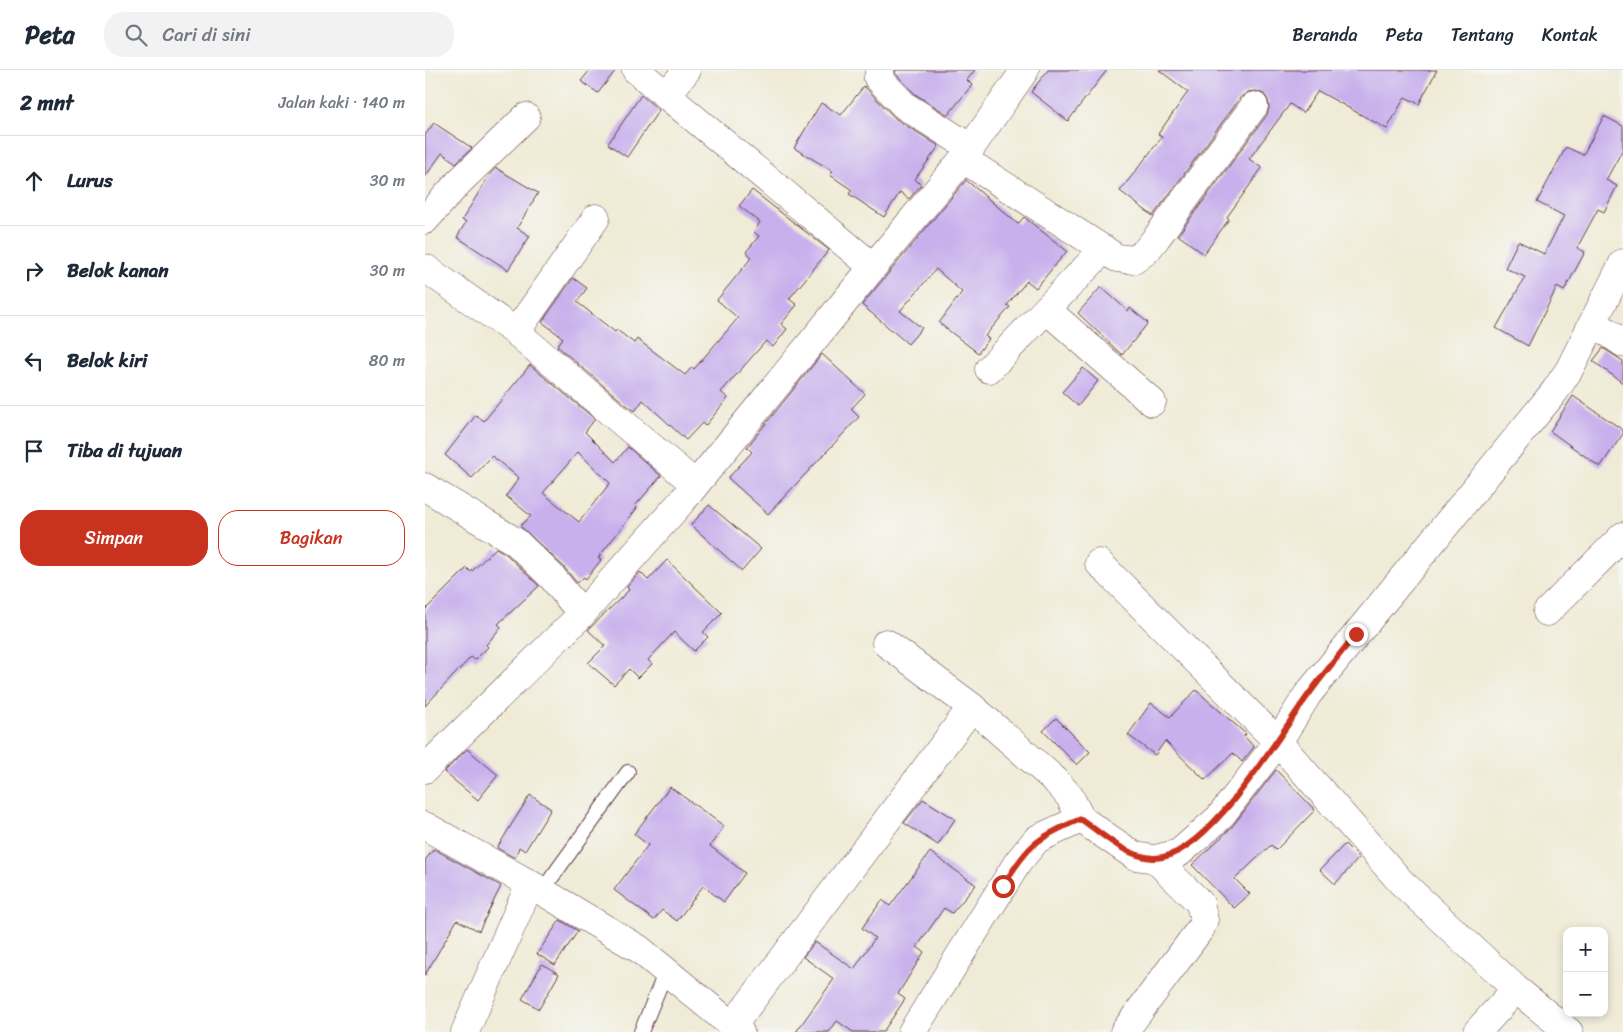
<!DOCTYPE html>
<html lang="id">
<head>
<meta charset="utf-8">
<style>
  body { margin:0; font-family:Sriracha,sans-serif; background:#f2f2f3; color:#1f2937 }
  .controls { position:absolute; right:15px; bottom:15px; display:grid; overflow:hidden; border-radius:10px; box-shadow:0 2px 8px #0003 }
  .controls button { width:45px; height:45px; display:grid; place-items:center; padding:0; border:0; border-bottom:1px solid #e0e1e3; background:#fff; color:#1f2937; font:25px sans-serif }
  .stop { position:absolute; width:15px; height:15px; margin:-11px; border:4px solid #c8321e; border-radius:50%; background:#fff }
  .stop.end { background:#c8321e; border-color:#fff; box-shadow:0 1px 5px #0008 }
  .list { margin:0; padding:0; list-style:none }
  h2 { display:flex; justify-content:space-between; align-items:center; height:65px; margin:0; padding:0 20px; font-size:21px }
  h2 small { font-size:16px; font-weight:400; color:#747a83 }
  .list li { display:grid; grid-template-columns:32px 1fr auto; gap:15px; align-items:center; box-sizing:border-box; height:90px; padding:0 20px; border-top:1px solid #e0e1e3 }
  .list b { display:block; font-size:19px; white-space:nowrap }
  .list em { font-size:16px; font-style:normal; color:#747a83 }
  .actions { display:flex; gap:10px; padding:15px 20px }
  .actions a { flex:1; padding:11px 0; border:1px solid #c8321e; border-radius:20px; text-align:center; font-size:18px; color:#c8321e }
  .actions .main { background:#c8321e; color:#fff }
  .icon { flex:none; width:28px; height:28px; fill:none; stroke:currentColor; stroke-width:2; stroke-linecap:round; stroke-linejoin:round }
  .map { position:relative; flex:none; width:1198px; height:962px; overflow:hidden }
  header { display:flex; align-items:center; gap:30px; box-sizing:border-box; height:70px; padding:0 25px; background:#fff; border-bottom:1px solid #e0e1e3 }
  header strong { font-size:24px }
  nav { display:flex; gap:28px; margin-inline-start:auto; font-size:18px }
  .search { width:350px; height:45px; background:#f2f2f3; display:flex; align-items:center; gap:12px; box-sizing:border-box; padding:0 18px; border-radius:20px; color:#747a83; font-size:19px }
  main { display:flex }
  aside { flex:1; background:#fff }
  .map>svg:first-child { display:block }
  .building { fill:#c7b0ec; fill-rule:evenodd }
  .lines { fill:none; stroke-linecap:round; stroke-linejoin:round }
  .service-casing { stroke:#633e45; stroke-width:16 }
  .minor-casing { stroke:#633e45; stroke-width:29 }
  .service { stroke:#fff; stroke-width:14 }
  .minor { stroke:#fff; stroke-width:28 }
  .route { stroke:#c8321e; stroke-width:6 }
</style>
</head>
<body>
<header>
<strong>Peta</strong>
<div class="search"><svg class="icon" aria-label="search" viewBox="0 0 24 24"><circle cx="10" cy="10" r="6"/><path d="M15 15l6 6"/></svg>Cari di sini</div>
<nav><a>Beranda</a><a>Peta</a><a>Tentang</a><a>Kontak</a></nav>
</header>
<main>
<aside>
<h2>2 mnt<small>Jalan kaki · 140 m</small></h2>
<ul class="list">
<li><svg class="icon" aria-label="ahead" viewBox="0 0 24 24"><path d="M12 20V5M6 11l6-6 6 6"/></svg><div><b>Lurus</b></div><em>30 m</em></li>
<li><svg class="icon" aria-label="right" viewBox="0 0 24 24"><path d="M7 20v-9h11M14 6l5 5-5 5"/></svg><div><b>Belok kanan</b></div><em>30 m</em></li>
<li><svg class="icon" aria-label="left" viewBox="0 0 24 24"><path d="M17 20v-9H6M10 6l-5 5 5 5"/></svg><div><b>Belok kiri</b></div><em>80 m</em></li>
<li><svg class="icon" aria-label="arrive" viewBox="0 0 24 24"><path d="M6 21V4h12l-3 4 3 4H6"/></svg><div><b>Tiba di tujuan</b></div></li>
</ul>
<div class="actions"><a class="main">Simpan</a><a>Bagikan</a></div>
</aside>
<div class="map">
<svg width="1198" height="962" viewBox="0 0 1198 962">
  <rect width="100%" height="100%" fill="#f6f6f2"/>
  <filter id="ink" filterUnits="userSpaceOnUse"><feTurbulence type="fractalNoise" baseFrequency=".02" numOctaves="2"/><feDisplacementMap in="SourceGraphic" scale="10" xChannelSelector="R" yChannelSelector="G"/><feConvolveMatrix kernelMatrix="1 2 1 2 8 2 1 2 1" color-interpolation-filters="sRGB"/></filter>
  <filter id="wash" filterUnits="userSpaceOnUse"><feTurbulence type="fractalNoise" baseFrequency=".0096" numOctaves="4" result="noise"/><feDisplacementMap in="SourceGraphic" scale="20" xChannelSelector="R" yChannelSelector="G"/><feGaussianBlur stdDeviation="1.12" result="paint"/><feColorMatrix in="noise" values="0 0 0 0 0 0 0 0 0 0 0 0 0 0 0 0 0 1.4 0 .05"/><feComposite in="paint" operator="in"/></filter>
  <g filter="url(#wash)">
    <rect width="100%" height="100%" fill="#efebd6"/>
    <g id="blocks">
      <!-- building -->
      <path class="building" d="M 165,0 L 191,0 L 173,23 L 156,11 Z
        M 550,0 L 542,10 L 547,15 L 523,45 L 490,24 L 470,3 L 471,0 Z
        M 623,0 L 682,0 L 643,51 L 606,22 Z
        M 734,0 L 1012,0 L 994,34 L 980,27 L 962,59 L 893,21 L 878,43 L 865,34 L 824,89 L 837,98 L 802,147 L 804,149 L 779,184 L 753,165 L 842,45 L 844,38 L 843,30 L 839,24 L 831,21 L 823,22 L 816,27 L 728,146 L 695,121 L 737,67 L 733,64 L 763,22 Z
        M 439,16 L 471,49 L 514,76 L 490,109 L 496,115 L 484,129 L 475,122 L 459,147 L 424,124 L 427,120 L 405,105 L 408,101 L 369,78 L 396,33 L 416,45 Z
        M 216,25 L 234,40 L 202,87 L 183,74 Z
        M 1179,46 L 1198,56 L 1198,79 L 1181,110 L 1192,116 L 1179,142 L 1173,139 L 1152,178 L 1160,182 L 1139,221 L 1132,217 L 1103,276 L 1071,258 L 1100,207 L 1080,198 L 1093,171 L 1119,184 L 1139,146 L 1112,132 L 1141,77 L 1158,85 Z
        M 9,53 L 47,78 L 31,93 L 17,83 L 0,107 L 0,65 Z
        M 71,98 L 113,123 L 92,158 L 105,166 L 83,200 L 32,167 L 41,152 L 37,150 L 65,104 Z
        M 541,110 L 593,154 L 599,147 L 642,181 L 611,218 L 602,211 L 582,235 L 585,237 L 560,266 L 564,269 L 553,283 L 514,253 L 537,222 L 511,199 L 475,241 L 497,258 L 483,274 L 437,235 Z
        M 327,120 L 404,180 L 364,229 L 372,235 L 356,254 L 362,259 L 348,277 L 341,271 L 296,322 L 303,328 L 280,356 L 277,353 L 261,370 L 218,330 L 210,341 L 200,334 L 132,276 L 138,268 L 117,252 L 148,208 L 162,218 L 152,232 L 190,262 L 192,260 L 209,273 L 212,269 L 260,305 L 267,297 L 269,299 L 313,248 L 292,230 L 327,187 L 321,182 L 334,166 L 329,162 L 335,152 L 314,136 Z
        M 676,217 L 703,241 L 705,238 L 723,253 L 697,285 L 653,243 Z
        M 1178,278 L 1198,291 L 1198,313 L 1168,291 Z
        M 397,284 L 440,324 L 426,339 L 434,347 L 343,444 L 303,408 L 327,382 L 322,377 Z
        M 105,295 L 170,349 L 160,362 L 190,392 L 203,377 L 236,406 L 210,436 L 212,438 L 173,488 L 176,490 L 161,509 L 159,507 L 152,513 L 138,496 L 95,456 L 106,446 L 81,426 L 94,408 L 67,386 L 47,408 L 20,385 L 51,345 L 59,351 ZM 153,382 L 185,413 L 154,452 L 118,423 Z
        M 658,298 L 673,311 L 653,336 L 637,322 Z
        M 1148,326 L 1198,360 L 1198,364 L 1175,397 L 1125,361 Z
        M 284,435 L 336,479 L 317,501 L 266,455 Z
        M 71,478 L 81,484 L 114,516 L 73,554 L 76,557 L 61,575 L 63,577 L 50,590 L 46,587 L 0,636 L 0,540 L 42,498 L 46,502 Z
        M 242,490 L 297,543 L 278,562 L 283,567 L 269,581 L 249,562 L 223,590 L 227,594 L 213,608 L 204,599 L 189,615 L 163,593 L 180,576 L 163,560 L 204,520 L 202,517 L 215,502 L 223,510 Z
        M 771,620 L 821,664 L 819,666 L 829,677 L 817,692 L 808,683 L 780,710 L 740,671 L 730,685 L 703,665 L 726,633 L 745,647 Z
        M 631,648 L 665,682 L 652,695 L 618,661 Z
        M 42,679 L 73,705 L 53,730 L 19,702 Z
        M 851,700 L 890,740 L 851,780 L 846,775 L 810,809 L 825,824 L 809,838 L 767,795 L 806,758 Z
        M 245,717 L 299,756 L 285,776 L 320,803 L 299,832 L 278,816 L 252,851 L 237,840 L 229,850 L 189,820 L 223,775 L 209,764 Z
        M 105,725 L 126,739 L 100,781 L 94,777 L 90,788 L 72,778 Z
        M 498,729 L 530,749 L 513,775 L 479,753 Z
        M 920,774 L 934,788 L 910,814 L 895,800 Z
        M 9,779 L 76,816 L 54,861 L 32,850 L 0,905 L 0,790 Z
        M 505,782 L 551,815 L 527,843 L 519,838 L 492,877 L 499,882 L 473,924 L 480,929 L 458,962 L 428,962 L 412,951 L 404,962 L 371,962 L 409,909 L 378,887 L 390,872 L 429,899 L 450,868 L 437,858 L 457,830 L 465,836 Z
        M 135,850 L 153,861 L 130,895 L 112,884 Z
        M 117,894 L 134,904 L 114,939 L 97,929 Z"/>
    </g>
  </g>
  <g filter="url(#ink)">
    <use href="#blocks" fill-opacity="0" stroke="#633e45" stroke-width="1"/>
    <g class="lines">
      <defs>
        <path id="service" d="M 117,821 L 203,702
          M 216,962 L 241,901"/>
        <path id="minor" d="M 211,0 L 448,197
          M 455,0 L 453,8 L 480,36 L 546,78
          M 241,26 L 262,0
          M 538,89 L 692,188 L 709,190 L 721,181 L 732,167 L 829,36
          M 0,150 L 34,112 L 101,47
          M 0,198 L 91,262 L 270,414
          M 622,240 L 727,332
          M 1168,252 L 1198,273
          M 91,262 L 171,148
          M 564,299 L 679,179
          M 0,417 L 91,472 L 127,507 L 157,544
          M 674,493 L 853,672 L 976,812 L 1091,919 L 1144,962
          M 1122,542 L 1198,466
          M 461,573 L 547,637 L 631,711 L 645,727 L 656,749 L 710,786 L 730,789 L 754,783 L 794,748 L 853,672 L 883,624 L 1130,321 L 1144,300 L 1198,193
          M 0,699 L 157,544 L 258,430 L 448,197 L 538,89 L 600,0
          M 0,756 L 105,814 L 214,879 L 315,962
          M 308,955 L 547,637
          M 40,962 L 105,814
          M 487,962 L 593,792 L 612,769 L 656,749
          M 699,962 L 776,858 L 779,850 L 775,833 L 730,789
          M 1052,962 L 1091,919"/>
      </defs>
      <!-- service casing -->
      <use href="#service" class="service-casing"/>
      <!-- minor casing -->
      <use href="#minor" class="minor-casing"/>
      <!-- service -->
      <use href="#service" class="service"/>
      <!-- minor -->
      <use href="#minor" class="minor"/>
    </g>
  </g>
  <g class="lines" filter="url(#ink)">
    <!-- route -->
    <path class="route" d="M 578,816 C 602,776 612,767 656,749 C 677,764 701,787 728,788 C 781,791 855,663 884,624 C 899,603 915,584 931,564"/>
  </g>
</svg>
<div class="controls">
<button>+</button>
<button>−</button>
</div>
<div class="stop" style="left:578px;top:816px"></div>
<div class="stop end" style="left:931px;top:564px"></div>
</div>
</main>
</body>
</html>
